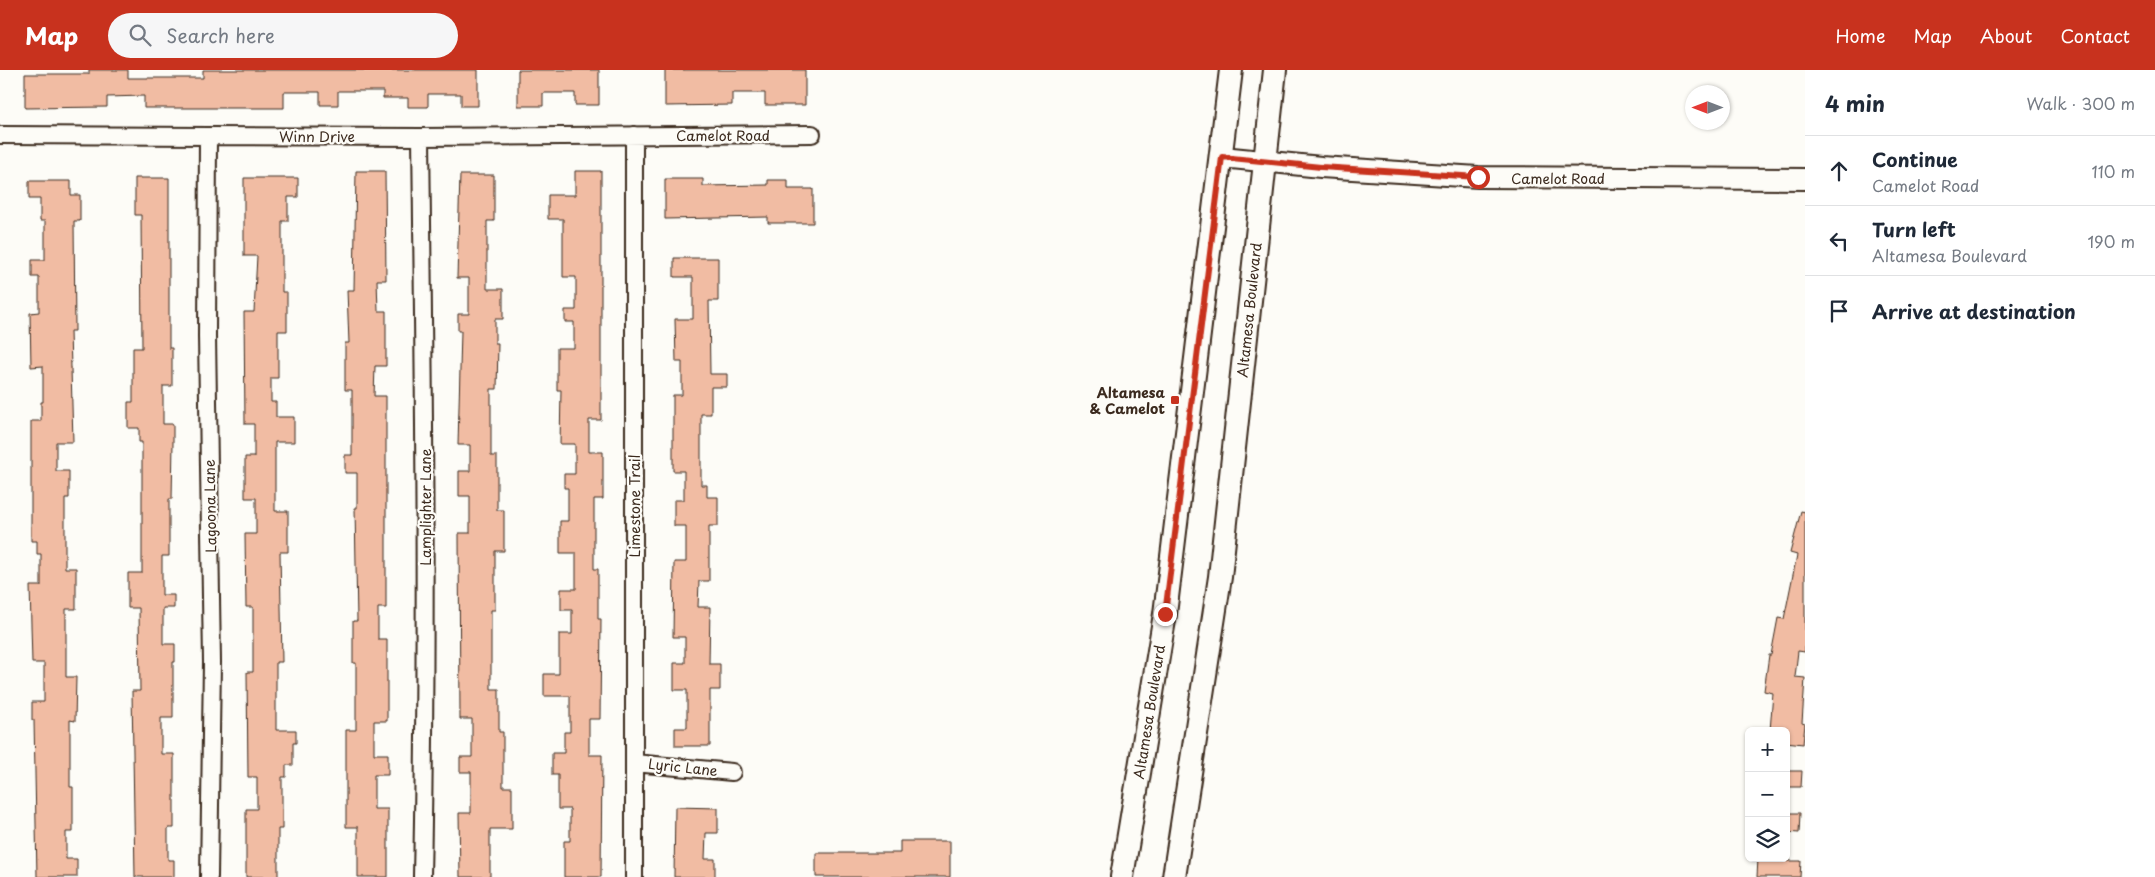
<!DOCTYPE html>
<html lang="en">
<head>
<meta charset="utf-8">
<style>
  body { margin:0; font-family:"Playpen Sans",sans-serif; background:#f6f6f7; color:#1f2937 }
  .controls { position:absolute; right:15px; bottom:15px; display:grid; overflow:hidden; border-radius:8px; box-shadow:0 1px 4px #0004 }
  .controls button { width:45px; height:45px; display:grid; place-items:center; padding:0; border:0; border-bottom:1px solid #e0e1e3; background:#fff; color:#1f2937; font:25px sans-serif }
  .compass { position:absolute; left:1685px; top:15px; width:45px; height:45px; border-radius:50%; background:#fff; box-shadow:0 1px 4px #0004; rotate:270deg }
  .stop { position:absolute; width:15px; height:15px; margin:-11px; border:4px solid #c8321e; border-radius:50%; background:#fff }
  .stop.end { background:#c8321e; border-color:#fff; box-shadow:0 1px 5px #0008 }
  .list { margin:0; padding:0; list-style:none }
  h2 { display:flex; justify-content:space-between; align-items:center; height:65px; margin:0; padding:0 20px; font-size:21px }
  h2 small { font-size:16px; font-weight:400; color:#747a83 }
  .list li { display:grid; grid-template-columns:32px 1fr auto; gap:15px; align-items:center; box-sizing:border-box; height:70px; padding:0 20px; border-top:1px solid #e0e1e3 }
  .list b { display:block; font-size:19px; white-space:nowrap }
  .list p { margin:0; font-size:16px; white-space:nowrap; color:#747a83 }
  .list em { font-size:16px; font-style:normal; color:#747a83 }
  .icon { flex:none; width:28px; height:28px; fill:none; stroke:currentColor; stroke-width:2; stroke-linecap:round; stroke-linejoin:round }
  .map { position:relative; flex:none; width:1805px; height:807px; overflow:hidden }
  header { display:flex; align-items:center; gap:30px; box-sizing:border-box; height:70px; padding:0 25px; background:#c8321e; color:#fff }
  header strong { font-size:24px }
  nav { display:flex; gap:28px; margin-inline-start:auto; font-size:18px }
  .search { width:350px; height:45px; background:#f6f6f7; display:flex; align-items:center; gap:12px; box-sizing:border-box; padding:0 18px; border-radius:28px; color:#747a83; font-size:19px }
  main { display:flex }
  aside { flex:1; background:#fff }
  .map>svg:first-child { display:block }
  .building { fill:#f1bca3; stroke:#3b2a1e }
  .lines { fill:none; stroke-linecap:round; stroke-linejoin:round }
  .minor-casing { stroke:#3b2a1e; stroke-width:20 }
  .tertiary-casing { stroke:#3b2a1e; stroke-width:24 }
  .secondary-casing { stroke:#3b2a1e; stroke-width:26 }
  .minor { stroke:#fdfcf7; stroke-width:16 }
  .tertiary { stroke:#fdfcf7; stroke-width:20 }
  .secondary { stroke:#fdfcf7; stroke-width:22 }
  .route { stroke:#c8321e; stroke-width:6 }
  .poi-dot { fill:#c8321e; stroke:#fdfcf7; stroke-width:2 }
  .labels { text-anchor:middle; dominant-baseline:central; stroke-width:4.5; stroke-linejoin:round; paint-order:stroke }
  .street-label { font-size:14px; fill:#3b2a1e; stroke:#fdfcf7 }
  .poi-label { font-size:14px; font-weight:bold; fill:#3b2a1e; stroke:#fdfcf7; text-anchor:end }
</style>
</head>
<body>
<header>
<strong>Map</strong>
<div class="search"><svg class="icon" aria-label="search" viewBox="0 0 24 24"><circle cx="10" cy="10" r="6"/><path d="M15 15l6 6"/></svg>Search here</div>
<nav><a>Home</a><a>Map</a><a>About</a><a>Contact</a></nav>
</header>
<main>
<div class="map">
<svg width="1805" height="807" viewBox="0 0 1805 807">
  <rect width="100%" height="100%" fill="#fdfcf7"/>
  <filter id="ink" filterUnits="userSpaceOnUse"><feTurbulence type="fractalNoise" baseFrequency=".02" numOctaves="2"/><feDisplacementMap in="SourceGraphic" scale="10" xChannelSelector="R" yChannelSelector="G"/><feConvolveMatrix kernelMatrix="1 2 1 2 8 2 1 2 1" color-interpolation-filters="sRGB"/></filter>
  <g filter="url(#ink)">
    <!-- building -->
    <path class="building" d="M 89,0 L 128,0 L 128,8 L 203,8 L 203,0 L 478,0 L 478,36 L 461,36 L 461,24 L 428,24 L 428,37 L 408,37 L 408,28 L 383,28 L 383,21 L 338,21 L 338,35 L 320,35 L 320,22 L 284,22 L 284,38 L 144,38 L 144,26 L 107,27 L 107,37 L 25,38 L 25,4 L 89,4 Z
      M 518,0 L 599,0 L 599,35 L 575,35 L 575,23 L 543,23 L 543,36 L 518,36 Z
      M 665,0 L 805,0 L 805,35 L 765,35 L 765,23 L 732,23 L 732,35 L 665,36 Z
      M 356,101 L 385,101 L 386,210 L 377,210 L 378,241 L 386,241 L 386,296 L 375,296 L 374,326 L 386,326 L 386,538 L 378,538 L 378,569 L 387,569 L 387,651 L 374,651 L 374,684 L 388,684 L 388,705 L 374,705 L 374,739 L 388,739 L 388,807 L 358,807 L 358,757 L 346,757 L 346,660 L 356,660 L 356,593 L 353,593 L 353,551 L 357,551 L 355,438 L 357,438 L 357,403 L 345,403 L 345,385 L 352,385 L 352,320 L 345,320 L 345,273 L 349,273 L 347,220 L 354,220 Z
      M 575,101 L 601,101 L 601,350 L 589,350 L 589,382 L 603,382 L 603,429 L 594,429 L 594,499 L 598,499 L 598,549 L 601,549 L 600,649 L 589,649 L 589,685 L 602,685 L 601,807 L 564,807 L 564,771 L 570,771 L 570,739 L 558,739 L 558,705 L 552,705 L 552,683 L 564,683 L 564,662 L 570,662 L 570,626 L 544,626 L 544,604 L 559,604 L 559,564 L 572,564 L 572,540 L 561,540 L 561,519 L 576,519 L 576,483 L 560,483 L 560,451 L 568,451 L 568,418 L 564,418 L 564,404 L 575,404 L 575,374 L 560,374 L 561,320 L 557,320 L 557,278 L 574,278 L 574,252 L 565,252 L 565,240 L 576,240 L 576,207 L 563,207 L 563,149 L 548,149 L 548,125 L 575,125 Z
      M 460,105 L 494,105 L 494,151 L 487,151 L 487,219 L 503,219 L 503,249 L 495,249 L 495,273 L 498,273 L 497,319 L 491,319 L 491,386 L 497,386 L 497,440 L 504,440 L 504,481 L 495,481 L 495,540 L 491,540 L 491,619 L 499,619 L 499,662 L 503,662 L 503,717 L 512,717 L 512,759 L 490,759 L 490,807 L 460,807 L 459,743 L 471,743 L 471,702 L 460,702 L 460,687 L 472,687 L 472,649 L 460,649 L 459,463 L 470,463 L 470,426 L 459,426 L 459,401 L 470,401 L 470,375 L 458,375 L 461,261 L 458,261 L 458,244 L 469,244 L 469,208 L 457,208 Z
      M 135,108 L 169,108 L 169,278 L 172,278 L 172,316 L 163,316 L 163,354 L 173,354 L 173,372 L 172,429 L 169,429 L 169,486 L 162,486 L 162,525 L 174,525 L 174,538 L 163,538 L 163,574 L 175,574 L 175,592 L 173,592 L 173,648 L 161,648 L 161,684 L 174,684 L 174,758 L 168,758 L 168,790 L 174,790 L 174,807 L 135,807 L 132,621 L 140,621 L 139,538 L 128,538 L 128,503 L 142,503 L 142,372 L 139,372 L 139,358 L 128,358 L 128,332 L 133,332 L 133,278 L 142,278 L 141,145 L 135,145 Z
      M 244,108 L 298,108 L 298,127 L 288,127 L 288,151 L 282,151 L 282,222 L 287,222 L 287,261 L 278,261 L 278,308 L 271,308 L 271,332 L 276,332 L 276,347 L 294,347 L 294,372 L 275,372 L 275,441 L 288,441 L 288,482 L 280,482 L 282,592 L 276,592 L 276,660 L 296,660 L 296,673 L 293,673 L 293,695 L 286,695 L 286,707 L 282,707 L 282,759 L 278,759 L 278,807 L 246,807 L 246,739 L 257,739 L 257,707 L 248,707 L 247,602 L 253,602 L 253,537 L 246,537 L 245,464 L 256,464 L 256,428 L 245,428 L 245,387 L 254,387 L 254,354 L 245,354 L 244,242 L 254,242 L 257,186 L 244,186 Z
      M 665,109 L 703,109 L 703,116 L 768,115 L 768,110 L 788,110 L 788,119 L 813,119 L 813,153 L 768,153 L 768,147 L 665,149 Z
      M 29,111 L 71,111 L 71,125 L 80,125 L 80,151 L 74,151 L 75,261 L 70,261 L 73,372 L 56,372 L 56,401 L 69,401 L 69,428 L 65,428 L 65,498 L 76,498 L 76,539 L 66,539 L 66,607 L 76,607 L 75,651 L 70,650 L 70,717 L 73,717 L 73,762 L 66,762 L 66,789 L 77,789 L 77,807 L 37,807 L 34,650 L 32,650 L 32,632 L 44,632 L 44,593 L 32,593 L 30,516 L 41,516 L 41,484 L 37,484 L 37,471 L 31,471 L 31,351 L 41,351 L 41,332 L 43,332 L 43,296 L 31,297 L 30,243 L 39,242 L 39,207 L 32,207 L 32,190 L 45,190 L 45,151 L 40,151 L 40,129 L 29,129 Z
      M 674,188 L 718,188 L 718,231 L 709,231 L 710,304 L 727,304 L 727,317 L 711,317 L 711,344 L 701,344 L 701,415 L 707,415 L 707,427 L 718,427 L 718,456 L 709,456 L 709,511 L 699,511 L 698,537 L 710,537 L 709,594 L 720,594 L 720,620 L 710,620 L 710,676 L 675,676 L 675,658 L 687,658 L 687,620 L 674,620 L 674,593 L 685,593 L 685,567 L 673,567 L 674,492 L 686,492 L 686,456 L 674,456 L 674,430 L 684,430 L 684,401 L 673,401 L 673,325 L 682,325 L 682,292 L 676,292 L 675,249 L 693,249 L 693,207 L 674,207 Z
      M 1801,441 L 1805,442 L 1805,582 L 1798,581 L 1795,607 L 1805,608 L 1802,653 L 1805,654 L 1803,674 L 1786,672 L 1786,661 L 1770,661 L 1773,623 L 1764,621 L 1769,585 L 1771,585 L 1778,548 L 1784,549 L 1797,485 L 1790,483 Z
      M 1786,701 L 1802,701 L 1801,717 L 1786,717 Z
      M 675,737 L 718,738 L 718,763 L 706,763 L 705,789 L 715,789 L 715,807 L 674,807 Z
      M 1786,743 L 1800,743 L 1799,763 L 1786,762 Z
      M 900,771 L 950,771 L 950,807 L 816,807 L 816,783 L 900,783 Z
      M 1758,788 L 1786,788 L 1786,791 L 1801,791 L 1800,807 L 1757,807 Z"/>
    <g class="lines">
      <defs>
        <path id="minor" d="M 0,65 L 421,67 L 812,64
          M 208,66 L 207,266 L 212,592 L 209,807
          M 421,67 C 424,313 427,560 422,807
          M 634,693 L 732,702
          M 634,807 L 634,65"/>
        <path id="tertiary" d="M 1222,87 L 1321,97 L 1478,107 L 1805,109"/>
        <path id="secondary" d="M 1122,807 L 1165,544 L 1231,0
          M 1174,807 L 1220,507 L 1275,0"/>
      </defs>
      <!-- minor casing -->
      <use href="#minor" class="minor-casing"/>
      <!-- tertiary casing -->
      <use href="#tertiary" class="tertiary-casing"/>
      <!-- secondary casing -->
      <use href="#secondary" class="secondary-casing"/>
      <!-- minor -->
      <use href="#minor" class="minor"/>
      <!-- tertiary -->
      <use href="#tertiary" class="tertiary"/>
      <!-- secondary -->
      <use href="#secondary" class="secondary"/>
    </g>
  </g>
  <g class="lines" filter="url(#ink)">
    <!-- route -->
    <path class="route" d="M 1165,544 L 1222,87 L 1321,97 L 1478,107"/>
  </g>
  <!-- markers -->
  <rect class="poi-dot" x="1170" y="325" width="10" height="10" rx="2.5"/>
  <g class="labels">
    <!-- street labels -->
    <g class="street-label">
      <text x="723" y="65">Camelot Road</text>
      <text x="317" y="66">Winn Drive</text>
      <text x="1558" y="108">Camelot Road</text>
      <text transform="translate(1249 240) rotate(-84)">Altamesa Boulevard</text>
      <text transform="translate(210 436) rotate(-91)">Lagoona Lane</text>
      <text transform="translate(634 436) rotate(-90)">Limestone Trail</text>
      <text transform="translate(425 437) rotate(-90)">Lamplighter Lane</text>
      <text transform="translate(1149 642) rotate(-81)">Altamesa Boulevard</text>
      <text transform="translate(683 697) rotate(6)">Lyric Lane</text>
    </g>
    <!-- poi labels -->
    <g class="poi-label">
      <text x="1165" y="322">Altamesa<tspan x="1165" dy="16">&amp; Camelot</tspan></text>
    </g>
  </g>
</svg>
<div class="controls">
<button>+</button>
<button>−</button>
<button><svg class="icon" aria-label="layers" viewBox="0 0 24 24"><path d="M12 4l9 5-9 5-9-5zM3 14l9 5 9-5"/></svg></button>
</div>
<svg class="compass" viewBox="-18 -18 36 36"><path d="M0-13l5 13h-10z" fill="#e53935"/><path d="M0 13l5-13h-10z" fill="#747a83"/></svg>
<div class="stop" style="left:1478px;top:107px"></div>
<div class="stop end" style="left:1165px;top:544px"></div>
</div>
<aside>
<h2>4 min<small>Walk · 300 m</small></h2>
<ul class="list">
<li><svg class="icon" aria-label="ahead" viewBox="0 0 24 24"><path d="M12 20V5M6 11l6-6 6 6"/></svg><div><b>Continue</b><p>Camelot Road</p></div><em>110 m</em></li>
<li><svg class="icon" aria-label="left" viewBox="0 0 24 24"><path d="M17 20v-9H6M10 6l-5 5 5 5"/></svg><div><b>Turn left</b><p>Altamesa Boulevard</p></div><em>190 m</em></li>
<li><svg class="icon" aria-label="arrive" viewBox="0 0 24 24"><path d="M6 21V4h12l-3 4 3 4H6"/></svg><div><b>Arrive at destination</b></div></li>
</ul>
</aside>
</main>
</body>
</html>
